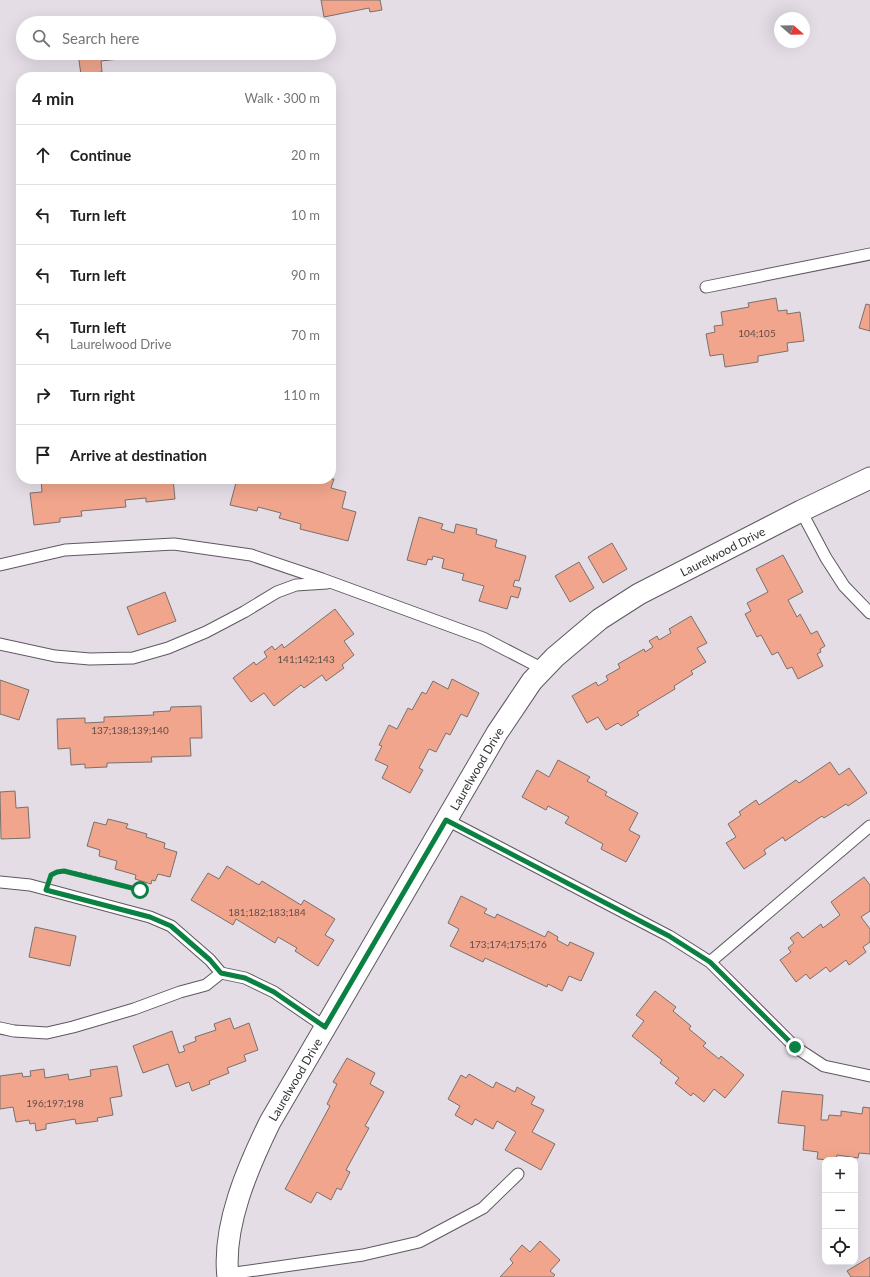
<!DOCTYPE html>
<html lang="en">
<head>
<meta charset="utf-8">
<style>
  body { margin:0; font-family:Lato,sans-serif; background:#f6f6f6; color:#222 }
  .controls { position:absolute; right:12px; bottom:12px; display:grid; overflow:hidden; border-radius:8px; box-shadow:0 4px 16px #0002 }
  .controls button { width:36px; height:36px; display:grid; place-items:center; padding:0; border:0; border-bottom:1px solid #e0e0e0; background:#fff; color:#222; font:20px sans-serif }
  .compass { position:absolute; left:774px; top:12px; width:36px; height:36px; border-radius:50%; background:#fff; box-shadow:0 4px 16px #0002; rotate:110deg }
  .stop { position:absolute; width:12px; height:12px; margin:-9px; border:3px solid #0b8043; border-radius:50%; background:#fff }
  .stop.end { background:#0b8043; border-color:#fff; box-shadow:0 1px 4px #0008 }
  .list { margin:0; padding:0; list-style:none }
  h2 { display:flex; justify-content:space-between; align-items:center; height:52px; margin:0; padding:0 16px; font-size:17px }
  h2 small { font-size:13px; font-weight:400; color:#767676 }
  .list li { display:grid; grid-template-columns:26px 1fr auto; gap:12px; align-items:center; box-sizing:border-box; height:60px; padding:0 16px; border-top:1px solid #e0e0e0 }
  .list b { display:block; font-size:15px; white-space:nowrap }
  .list p { margin:0; font-size:13px; white-space:nowrap; color:#767676 }
  .list em { font-size:13px; font-style:normal; color:#767676 }
  .icon { flex:none; width:22px; height:22px; fill:none; stroke:currentColor; stroke-width:2; stroke-linecap:round; stroke-linejoin:round }
  .map { position:relative; flex:none; width:870px; height:1277px; overflow:hidden }
  .search { position:absolute; background:#fff; box-shadow:0 4px 16px #0002; left:16px; top:16px; width:320px; height:44px; display:flex; align-items:center; gap:10px; box-sizing:border-box; padding:0 14px; border-radius:22px; color:#767676; font-size:15px }
  .panel { position:absolute; background:#fff; box-shadow:0 4px 16px #0002; left:16px; top:72px; width:320px; height:412px; border-radius:16px }
  .map>svg:first-child { display:block }
  .building { fill:#f0a58c; stroke:#7a706c }
  .lines { fill:none; stroke-linecap:round; stroke-linejoin:round }
  .lane-casing { stroke:#5e5860; stroke-width:13 }
  .street-casing { stroke:#5e5860; stroke-width:23 }
  .path { stroke:#8d898f; stroke-width:2.5; stroke-dasharray:2 3; stroke-linecap:butt }
  .lane { stroke:#fff; stroke-width:11 }
  .street { stroke:#fff; stroke-width:21 }
  .route { stroke:#0b8043; stroke-width:5 }
  .labels { text-anchor:middle; dominant-baseline:central; stroke-width:3; stroke-linejoin:round; paint-order:stroke }
  .number-label { font-size:10px; fill:#624e4a }
  .street-label { font-size:12px; fill:#333134; stroke:#f1ebf3 }
</style>
</head>
<body>
<div class="map">
<svg width="870" height="1277" viewBox="0 0 870 1277">
  <rect width="100%" height="100%" fill="#e4dde6"/>
  <!-- building -->
  <path class="building" d="M 321,0 L 380,0 L 382,10 L 370,12 L 369,8 L 324,17 Z
    M 78,53 L 165,53 L 165,54 L 101,61 L 102,72 L 81,75 Z
    M 776,298 L 778,311 L 787,310 L 787,314 L 800,312 L 804,341 L 787,343 L 788,351 L 758,356 L 758,362 L 725,367 L 723,354 L 710,356 L 706,334 L 715,332 L 714,326 L 723,325 L 721,312 L 749,307 L 748,303 Z
    M 866,304 L 870,305 L 870,331 L 859,328 Z
    M 41,479 L 173,479 L 175,499 L 146,502 L 146,498 L 125,500 L 126,507 L 81,511 L 82,516 L 60,518 L 60,522 L 34,525 L 30,493 L 42,492 Z
    M 237,479 L 306,479 L 322,483 L 323,479 L 334,479 L 331,488 L 346,492 L 342,508 L 356,512 L 348,541 L 300,529 L 301,524 L 279,518 L 281,513 L 258,507 L 257,511 L 230,505 Z
    M 419,517 L 443,524 L 441,529 L 454,533 L 456,524 L 477,529 L 476,534 L 497,540 L 495,547 L 526,556 L 519,581 L 515,580 L 513,586 L 521,588 L 518,598 L 511,596 L 507,609 L 479,601 L 484,586 L 462,580 L 464,574 L 442,568 L 444,559 L 433,556 L 432,560 L 428,559 L 426,565 L 407,560 Z
    M 612,543 L 627,569 L 603,583 L 588,557 Z
    M 783,555 L 803,592 L 788,600 L 797,617 L 800,614 L 811,634 L 817,631 L 825,646 L 820,649 L 821,652 L 817,654 L 823,666 L 798,679 L 792,667 L 787,669 L 778,652 L 772,655 L 761,635 L 757,637 L 745,614 L 751,611 L 747,603 L 768,592 L 756,569 Z
    M 579,562 L 594,588 L 570,602 L 555,576 Z
    M 165,592 L 176,621 L 138,635 L 127,607 Z
    M 335,609 L 354,634 L 344,641 L 354,655 L 342,665 L 344,668 L 326,681 L 322,675 L 304,688 L 301,685 L 274,706 L 264,693 L 251,702 L 233,678 L 254,662 L 256,665 L 267,657 L 264,652 L 272,646 L 275,650 L 282,644 L 284,648 Z
    M 691,616 L 707,643 L 697,648 L 706,662 L 691,671 L 693,674 L 674,686 L 675,689 L 637,712 L 639,715 L 621,726 L 618,723 L 606,730 L 598,717 L 587,723 L 572,696 L 596,682 L 598,686 L 608,680 L 606,676 L 620,668 L 618,664 L 644,649 L 645,652 L 653,647 L 649,641 L 657,636 L 659,640 L 671,633 L 669,629 Z
    M 452,679 L 479,693 L 467,717 L 461,714 L 450,735 L 446,733 L 436,752 L 429,749 L 419,768 L 423,770 L 410,793 L 382,778 L 388,766 L 375,760 L 382,746 L 379,745 L 389,725 L 397,729 L 408,708 L 412,710 L 422,692 L 426,694 L 433,681 L 448,689 Z
    M 0,680 L 29,690 L 19,720 L 0,714 Z
    M 201,706 L 202,738 L 190,738 L 191,756 L 151,757 L 152,762 L 107,763 L 107,767 L 85,768 L 85,764 L 71,765 L 70,748 L 58,749 L 57,719 L 85,718 L 85,723 L 104,722 L 104,717 L 154,715 L 153,712 L 170,711 L 171,707 Z
    M 558,760 L 590,777 L 587,781 L 607,792 L 605,795 L 638,813 L 629,830 L 640,836 L 626,862 L 601,849 L 603,844 L 565,823 L 569,817 L 548,806 L 546,810 L 522,797 L 537,770 L 549,777 Z
    M 830,762 L 839,775 L 849,768 L 867,793 L 848,806 L 846,804 L 824,818 L 822,816 L 785,841 L 783,837 L 764,850 L 766,854 L 744,869 L 726,843 L 736,837 L 728,824 L 741,815 L 739,812 L 756,800 L 759,805 L 796,780 L 799,783 Z
    M 15,791 L 16,808 L 28,807 L 30,838 L 1,839 L 0,792 Z
    M 108,819 L 128,824 L 126,828 L 147,834 L 146,837 L 165,843 L 164,848 L 177,852 L 170,877 L 158,874 L 155,881 L 152,880 L 151,884 L 135,879 L 136,875 L 115,869 L 117,861 L 99,856 L 100,850 L 87,846 L 94,822 L 106,825 Z
    M 227,866 L 259,885 L 262,881 L 301,905 L 304,900 L 335,919 L 325,935 L 334,940 L 318,966 L 295,951 L 297,948 L 278,937 L 275,943 L 236,919 L 233,925 L 191,900 L 208,873 L 219,879 Z
    M 864,877 L 870,885 L 870,911 L 861,917 L 870,929 L 870,942 L 863,947 L 866,952 L 849,965 L 846,960 L 830,972 L 826,967 L 810,979 L 806,974 L 796,982 L 780,960 L 791,952 L 788,948 L 794,943 L 790,938 L 798,932 L 803,938 L 821,924 L 823,928 L 840,915 L 831,902 Z
    M 461,896 L 487,909 L 484,913 L 495,918 L 497,914 L 545,937 L 548,931 L 558,937 L 557,940 L 568,946 L 570,942 L 594,953 L 581,981 L 569,976 L 562,991 L 548,984 L 547,987 L 485,958 L 483,962 L 450,946 L 459,929 L 448,923 Z
    M 35,927 L 76,936 L 70,966 L 29,957 Z
    M 655,991 L 676,1007 L 673,1011 L 691,1026 L 689,1029 L 706,1043 L 703,1046 L 719,1059 L 721,1056 L 744,1075 L 725,1098 L 714,1089 L 704,1102 L 693,1093 L 691,1096 L 675,1083 L 679,1078 L 660,1063 L 662,1060 L 632,1036 L 644,1021 L 636,1015 Z
    M 230,1018 L 234,1029 L 249,1023 L 258,1050 L 244,1055 L 246,1061 L 227,1068 L 229,1073 L 209,1081 L 210,1084 L 192,1091 L 189,1082 L 176,1087 L 168,1064 L 143,1073 L 133,1046 L 172,1031 L 179,1053 L 185,1051 L 183,1046 L 196,1041 L 195,1037 L 216,1030 L 214,1024 Z
    M 347,1058 L 375,1073 L 370,1084 L 384,1092 L 365,1126 L 369,1128 L 346,1170 L 350,1172 L 341,1190 L 337,1188 L 331,1200 L 317,1192 L 311,1203 L 285,1189 L 330,1106 L 327,1104 L 337,1084 L 333,1082 Z
    M 117,1066 L 122,1096 L 110,1098 L 113,1115 L 97,1118 L 98,1121 L 76,1124 L 75,1119 L 46,1124 L 46,1129 L 36,1131 L 35,1123 L 30,1124 L 29,1120 L 16,1122 L 13,1107 L 0,1109 L 0,1076 L 22,1073 L 23,1077 L 31,1076 L 30,1071 L 44,1069 L 45,1078 L 68,1074 L 69,1080 L 91,1076 L 90,1070 Z
    M 469,1074 L 493,1088 L 496,1082 L 515,1092 L 517,1087 L 535,1097 L 531,1104 L 544,1110 L 532,1132 L 555,1144 L 541,1170 L 505,1150 L 516,1132 L 497,1121 L 493,1129 L 475,1119 L 472,1125 L 455,1115 L 460,1106 L 448,1099 L 461,1075 L 466,1078 Z
    M 782,1091 L 823,1095 L 821,1120 L 828,1120 L 829,1115 L 841,1116 L 841,1111 L 862,1114 L 863,1107 L 870,1108 L 870,1154 L 859,1153 L 858,1158 L 837,1155 L 836,1160 L 830,1160 L 817,1159 L 818,1152 L 803,1150 L 805,1126 L 778,1123 Z
    M 540,1241 L 560,1260 L 550,1271 L 555,1275 L 553,1277 L 500,1277 L 513,1263 L 510,1259 L 522,1245 L 530,1252 Z
    M 870,1257 L 870,1277 L 851,1277 L 847,1271 Z"/>
  <g class="lines">
    <defs>
      <path id="lane" d="M 706,287 L 870,254
        M 801,511 L 826,558 L 844,586 L 870,613
        M 0,565 L 65,550 L 174,544 L 251,555 L 322,579 L 483,638 L 543,669
        M 0,644 L 55,656 L 90,659 L 133,658 L 168,648 L 206,632 L 244,612 L 277,592 L 296,585 L 327,583
        M 447,820 L 669,936 L 710,962 L 795,1047 L 824,1066 L 870,1076
        M 0,882 L 30,885 L 150,917 L 171,926 L 210,960 L 221,973 L 245,978 L 274,992 L 325,1027
        M 710,962 L 870,826
        M 0,1028 L 14,1031 L 47,1033 L 73,1027 L 134,1009 L 180,992 L 206,985 L 221,973
        M 228,1274 L 363,1255 L 419,1242 L 483,1208 L 518,1174"/>
      <g id="street">
        <path id="s1" d="M 228,1277 C 222,1226 248,1167 270,1122 L 497,733 L 532,681 L 555,657 L 600,619 L 639,594 L 801,511 L 870,478"/>
      </g>
    </defs>
    <!-- lane casing -->
    <use href="#lane" class="lane-casing"/>
    <!-- street casing -->
    <use href="#street" class="street-casing"/>
    <!-- path -->
    <path class="path" d="M 55,872 C 70,867 119,884 135,890 L 140,890 L 146,886"/>
    <!-- lane -->
    <use href="#lane" class="lane"/>
    <!-- street -->
    <use href="#street" class="street"/>
  </g>
  <g class="lines">
    <!-- route -->
    <path class="route" d="M 140,890 L 64,871 L 57,872 L 51,875 L 46,890 L 150,917 L 171,926 L 210,960 L 221,973 L 245,978 L 274,992 L 325,1027 L 446,820 L 669,936 L 710,962 L 795,1047"/>
  </g>
  <g class="labels">
    <!-- number labels -->
    <g class="number-label">
      <text x="757" y="333">104;105</text>
      <text x="306" y="659">141;142;143</text>
      <text x="130" y="730">137;138;139;140</text>
      <text x="267" y="912">181;182;183;184</text>
      <text x="508" y="944">173;174;175;176</text>
      <text x="55" y="1103">196;197;198</text>
    </g>
    <!-- street labels -->
    <g class="street-label">
      <text stroke="none"><textPath href="#s1" startOffset="908">Laurelwood Drive</textPath></text>
      <text stroke="none"><textPath href="#s1" startOffset="572">Laurelwood Drive</textPath></text>
      <text stroke="none"><textPath href="#s1" startOffset="212">Laurelwood Drive</textPath></text>
    </g>
  </g>
</svg>
<div class="controls">
<button>+</button>
<button>−</button>
<button><svg class="icon" aria-label="locate" viewBox="0 0 24 24"><circle cx="12" cy="12" r="6"/><path d="M12 2v4M12 18v4M2 12h4M18 12h4"/></svg></button>
</div>
<svg class="compass" viewBox="-18 -18 36 36"><path d="M0-13l5 13h-10z" fill="#e53935"/><path d="M0 13l5-13h-10z" fill="#767676"/></svg>
<div class="stop" style="left:140px;top:890px"></div>
<div class="stop end" style="left:795px;top:1047px"></div>
<div class="search"><svg class="icon" aria-label="search" viewBox="0 0 24 24"><circle cx="10" cy="10" r="6"/><path d="M15 15l6 6"/></svg>Search here</div>
<section class="panel">
<h2>4 min<small>Walk · 300 m</small></h2>
<ul class="list">
<li><svg class="icon" aria-label="ahead" viewBox="0 0 24 24"><path d="M12 20V5M6 11l6-6 6 6"/></svg><div><b>Continue</b></div><em>20 m</em></li>
<li><svg class="icon" aria-label="left" viewBox="0 0 24 24"><path d="M17 20v-9H6M10 6l-5 5 5 5"/></svg><div><b>Turn left</b></div><em>10 m</em></li>
<li><svg class="icon" aria-label="left" viewBox="0 0 24 24"><path d="M17 20v-9H6M10 6l-5 5 5 5"/></svg><div><b>Turn left</b></div><em>90 m</em></li>
<li><svg class="icon" aria-label="left" viewBox="0 0 24 24"><path d="M17 20v-9H6M10 6l-5 5 5 5"/></svg><div><b>Turn left</b><p>Laurelwood Drive</p></div><em>70 m</em></li>
<li><svg class="icon" aria-label="right" viewBox="0 0 24 24"><path d="M7 20v-9h11M14 6l5 5-5 5"/></svg><div><b>Turn right</b></div><em>110 m</em></li>
<li><svg class="icon" aria-label="arrive" viewBox="0 0 24 24"><path d="M6 21V4h12l-3 4 3 4H6"/></svg><div><b>Arrive at destination</b></div></li>
</ul>
</section>
</div>
</body>
</html>
